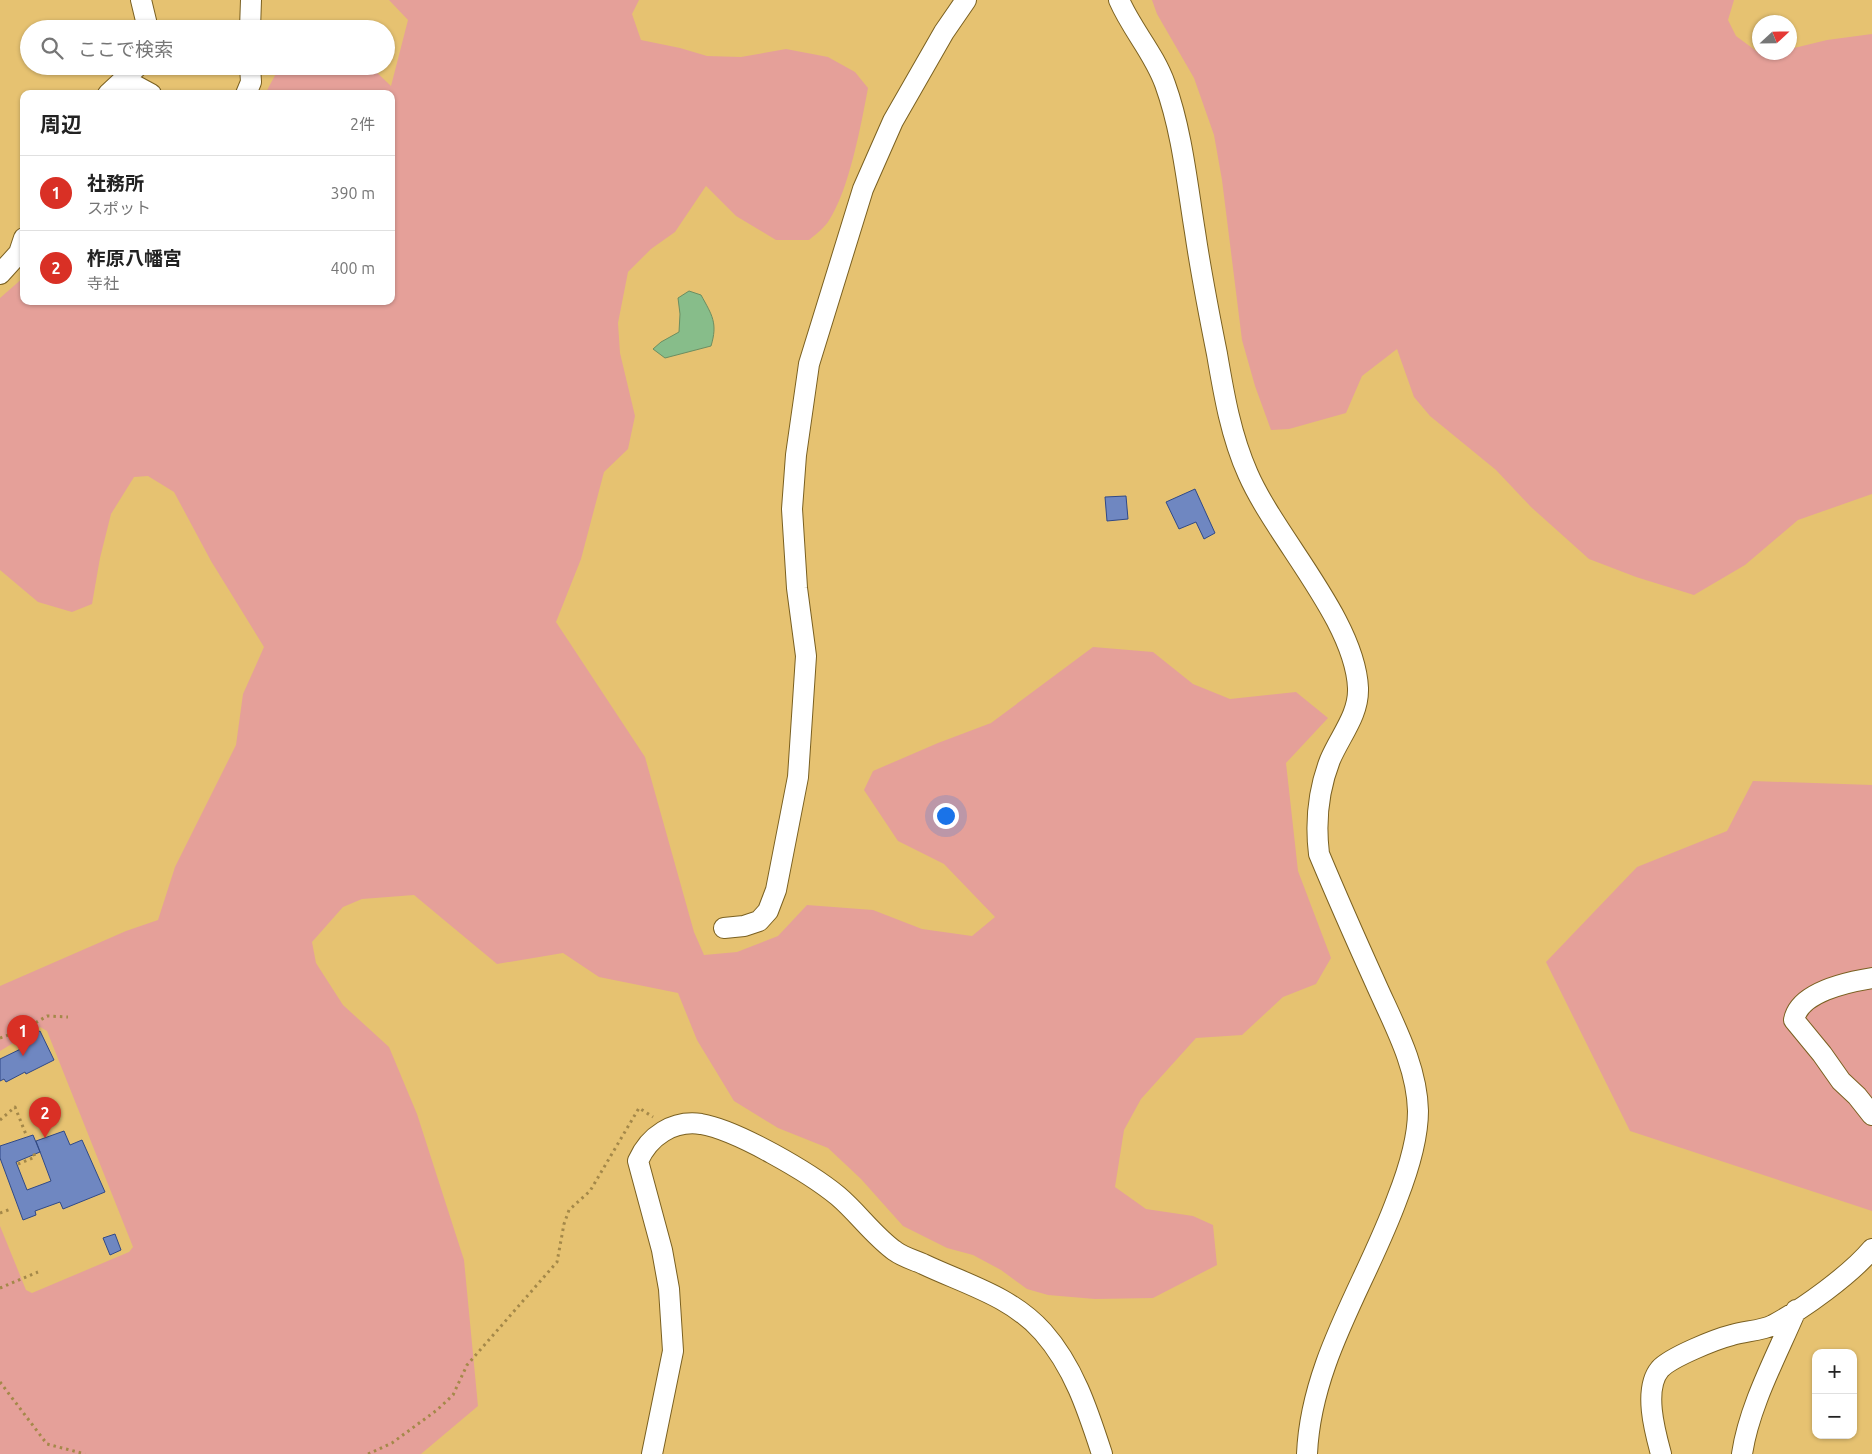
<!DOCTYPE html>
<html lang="ja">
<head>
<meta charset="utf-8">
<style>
  body { margin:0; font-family:Ubuntu,"Noto Sans JP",sans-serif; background:#f2f2f2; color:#222 }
  .controls { position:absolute; right:15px; bottom:15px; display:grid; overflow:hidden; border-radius:10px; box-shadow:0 1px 4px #0004 }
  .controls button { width:45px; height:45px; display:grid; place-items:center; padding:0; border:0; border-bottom:1px solid #e0e0e0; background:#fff; color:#222; font:25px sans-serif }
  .compass { position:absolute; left:1752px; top:15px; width:45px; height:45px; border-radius:50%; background:#fff; box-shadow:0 1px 4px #0004; rotate:68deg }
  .you { position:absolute; left:945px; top:815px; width:18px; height:18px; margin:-12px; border:4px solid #fff; border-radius:50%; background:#1a73e8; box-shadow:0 0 0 8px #1a73e833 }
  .badge { display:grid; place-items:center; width:32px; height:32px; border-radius:50%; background:#d93025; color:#fff; font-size:16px; font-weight:700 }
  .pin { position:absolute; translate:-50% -41px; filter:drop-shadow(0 1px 2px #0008) }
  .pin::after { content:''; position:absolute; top:26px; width:18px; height:15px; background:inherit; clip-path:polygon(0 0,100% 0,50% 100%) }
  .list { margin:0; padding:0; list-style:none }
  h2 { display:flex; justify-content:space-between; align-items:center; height:65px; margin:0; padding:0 20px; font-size:21px }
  h2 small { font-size:16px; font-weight:400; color:#767676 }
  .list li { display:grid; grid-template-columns:32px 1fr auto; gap:15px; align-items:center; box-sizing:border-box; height:75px; padding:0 20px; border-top:1px solid #e0e0e0 }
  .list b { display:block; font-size:19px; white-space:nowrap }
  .list p { margin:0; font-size:16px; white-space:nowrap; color:#767676 }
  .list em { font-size:16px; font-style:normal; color:#767676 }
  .icon { flex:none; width:28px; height:28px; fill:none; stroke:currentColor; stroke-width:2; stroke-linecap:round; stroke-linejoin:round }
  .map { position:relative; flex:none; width:1872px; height:1454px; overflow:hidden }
  .search { position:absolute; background:#fff; box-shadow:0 1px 4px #0004; left:20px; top:20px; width:375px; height:55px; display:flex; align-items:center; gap:12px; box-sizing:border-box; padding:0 18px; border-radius:28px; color:#767676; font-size:19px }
  .panel { position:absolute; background:#fff; box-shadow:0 1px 4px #0004; left:20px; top:90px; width:375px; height:215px; border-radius:10px }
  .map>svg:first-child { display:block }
  .green { fill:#e5a099 }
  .water { fill:#87bd8a; stroke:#6c8e61 }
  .building { fill:#6f87c1; stroke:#304987 }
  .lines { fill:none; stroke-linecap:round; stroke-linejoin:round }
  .minor-casing { stroke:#7a6021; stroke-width:22 }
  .path { stroke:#a48849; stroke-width:3; stroke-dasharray:2.5 4; stroke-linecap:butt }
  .minor { stroke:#fff; stroke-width:20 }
</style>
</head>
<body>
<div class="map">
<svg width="1872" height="1454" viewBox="0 0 1872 1454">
  <rect width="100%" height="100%" fill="#e6c271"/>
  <!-- green -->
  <path class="green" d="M 389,0 L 639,0 L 632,14 L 641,40 L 680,48 L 707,56 L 741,57 L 786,49 L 828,57 L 855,72 L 868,88 C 861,125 849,191 828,222 C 823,229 815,235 809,240 L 776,240 L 736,216 L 706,186 L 675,232 L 651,249 L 628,272 L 618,323 L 620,353 L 635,416 L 628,449 L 604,472 L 581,559 L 556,622 L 645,757 L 694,932 L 704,955 L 737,952 L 778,936 L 807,905 L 873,910 L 922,929 L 972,936 L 995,917 L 944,864 L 898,841 L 864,790 L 873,771 L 938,743 L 991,723 L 1093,647 L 1153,652 L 1193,684 L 1230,699 L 1296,692 L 1328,718 L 1286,763 L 1298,871 L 1331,958 L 1316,984 L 1283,997 L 1242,1035 L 1196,1038 L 1141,1099 L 1124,1130 L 1115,1187 L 1146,1209 L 1193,1216 L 1213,1225 L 1217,1265 L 1153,1298 L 1095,1299 L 1048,1295 L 1027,1289 L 1001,1270 L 973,1255 L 947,1248 L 903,1226 L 861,1179 L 828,1148 L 778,1128 L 734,1101 L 697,1040 L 678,993 L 599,977 L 563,953 L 497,964 L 414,895 L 362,899 L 343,907 L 312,942 L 316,963 L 343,1005 L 389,1047 L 417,1114 L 464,1260 L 478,1406 L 421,1454 L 0,1454 L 0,1226 L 26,1290 L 32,1293 L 129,1252 L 133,1247 L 47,1031 L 40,1027 L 0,1051 L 0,986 L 126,931 L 158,920 L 175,867 L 236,745 L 243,694 L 264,647 L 211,561 L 174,492 L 148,476 L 134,477 L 111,514 L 100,558 L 92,604 L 72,612 L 38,602 L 0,570 L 0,298 L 24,277 L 24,301 L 391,301 L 391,94 L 265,94 L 280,66 L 370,66 L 391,86 L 408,20 Z
    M 1152,0 L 1734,0 L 1728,20 L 1736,36 L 1763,56 L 1790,52 L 1790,49 L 1827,40 L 1872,34 L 1872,494 L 1798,520 L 1745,565 L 1694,595 L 1636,577 L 1589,559 L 1531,507 L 1496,470 L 1430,416 L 1414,397 L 1397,349 L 1362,376 L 1346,413 L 1289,429 L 1271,430 L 1255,386 L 1242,340 L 1222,180 L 1214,135 L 1194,78 L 1157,14 Z
    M 1753,781 L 1872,785 L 1872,1211 L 1630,1131 L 1546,962 L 1637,867 L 1727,831 Z"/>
  <!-- water -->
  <path class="water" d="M 689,291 L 701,295 C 712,315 718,323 711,346 L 665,358 L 653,349 L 661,342 L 679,332 L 680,314 L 678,298 Z"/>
  <!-- building -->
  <path class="building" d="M 1195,489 L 1215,533 L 1204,539 L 1196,522 L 1179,529 L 1166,502 Z
    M 1126,496 L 1128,519 L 1107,521 L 1105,497 Z
    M 40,1031 L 54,1060 L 26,1074 L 25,1072 L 6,1082 L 4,1079 L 0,1081 L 0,1059 L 31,1044 L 27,1037 Z
    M 64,1131 L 70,1145 L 82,1140 L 105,1192 L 63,1209 L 60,1202 L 35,1211 L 36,1215 L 23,1220 L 0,1158 L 0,1146 L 33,1135 L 40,1152 L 16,1162 L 27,1190 L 51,1181 L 36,1141 Z
    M 115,1234 L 121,1250 L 110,1255 L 103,1238 Z"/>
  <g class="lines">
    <defs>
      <path id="minor" d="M 141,0 L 148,29
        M 1119,0 C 1132,30 1154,53 1165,84 C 1182,131 1187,183 1195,232 C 1201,273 1209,314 1217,354 C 1224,395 1231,436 1248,474 C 1276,538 1355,620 1358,688 C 1359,715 1340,736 1330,760 C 1318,791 1315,821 1319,854 C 1337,897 1356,940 1375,982 C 1393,1023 1417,1065 1418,1111 C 1418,1140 1408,1171 1397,1199 C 1366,1284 1311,1361 1307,1454
        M 250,29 L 251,0
        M 125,80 L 151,94
        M 108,94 L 138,66
        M 246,94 L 251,82 L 250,66
        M 0,274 L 19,253 L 24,238
        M 724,928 L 744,926 L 759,921 L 768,911 L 776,890 L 798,777 L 806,656 L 797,588 L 792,509 L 796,455 L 809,364 L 863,189 L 893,121 L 944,32 L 966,0
        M 1872,978 C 1847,982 1799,992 1794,1020 L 1822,1054 L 1841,1081 L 1857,1096 L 1872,1115
        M 652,1454 L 673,1351 L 669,1289 L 662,1250 L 638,1161 C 649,1136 673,1120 701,1124 C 737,1130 810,1173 838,1196 C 858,1213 874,1236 895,1251 C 903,1257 914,1260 923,1264 C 965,1284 1011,1296 1043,1332 C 1074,1367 1088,1411 1102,1454
        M 1661,1454 C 1655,1432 1643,1389 1660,1369 C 1671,1357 1716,1339 1732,1335 C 1745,1331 1761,1331 1773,1325 C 1803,1309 1850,1275 1872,1249
        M 1742,1454 C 1749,1406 1777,1355 1796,1310"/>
    </defs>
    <!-- minor casing -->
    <use href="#minor" class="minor-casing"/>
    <!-- path -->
    <path class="path" d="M 0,1038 L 25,1029 L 47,1016 L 68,1017
      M 0,1120 L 15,1107 L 27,1137
      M 18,1164 L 35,1157 L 33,1151
      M 0,1213 L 11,1209
      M 0,1288 L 38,1272
      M 0,1382 L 47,1444 L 85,1454
      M 368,1454 L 392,1443 L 437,1410 L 453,1395 L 467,1365 L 557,1262 L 564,1224 L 569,1210 L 590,1191 L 639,1108 L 653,1117"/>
    <!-- minor -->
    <use href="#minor" class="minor"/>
  </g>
</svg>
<div class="controls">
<button>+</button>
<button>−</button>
</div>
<svg class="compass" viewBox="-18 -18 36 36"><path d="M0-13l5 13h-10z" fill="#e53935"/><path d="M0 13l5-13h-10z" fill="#767676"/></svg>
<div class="you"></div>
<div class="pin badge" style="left:23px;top:1056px">1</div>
<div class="pin badge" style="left:45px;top:1138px">2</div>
<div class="search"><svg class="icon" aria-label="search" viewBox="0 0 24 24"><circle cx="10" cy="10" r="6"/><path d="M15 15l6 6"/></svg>ここで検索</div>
<section class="panel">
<h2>周辺<small>2件</small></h2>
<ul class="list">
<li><span class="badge">1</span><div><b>社務所</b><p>スポット</p></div><em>390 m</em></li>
<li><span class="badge">2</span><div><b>柞原八幡宮</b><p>寺社</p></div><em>400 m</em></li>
</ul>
</section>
</div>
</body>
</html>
